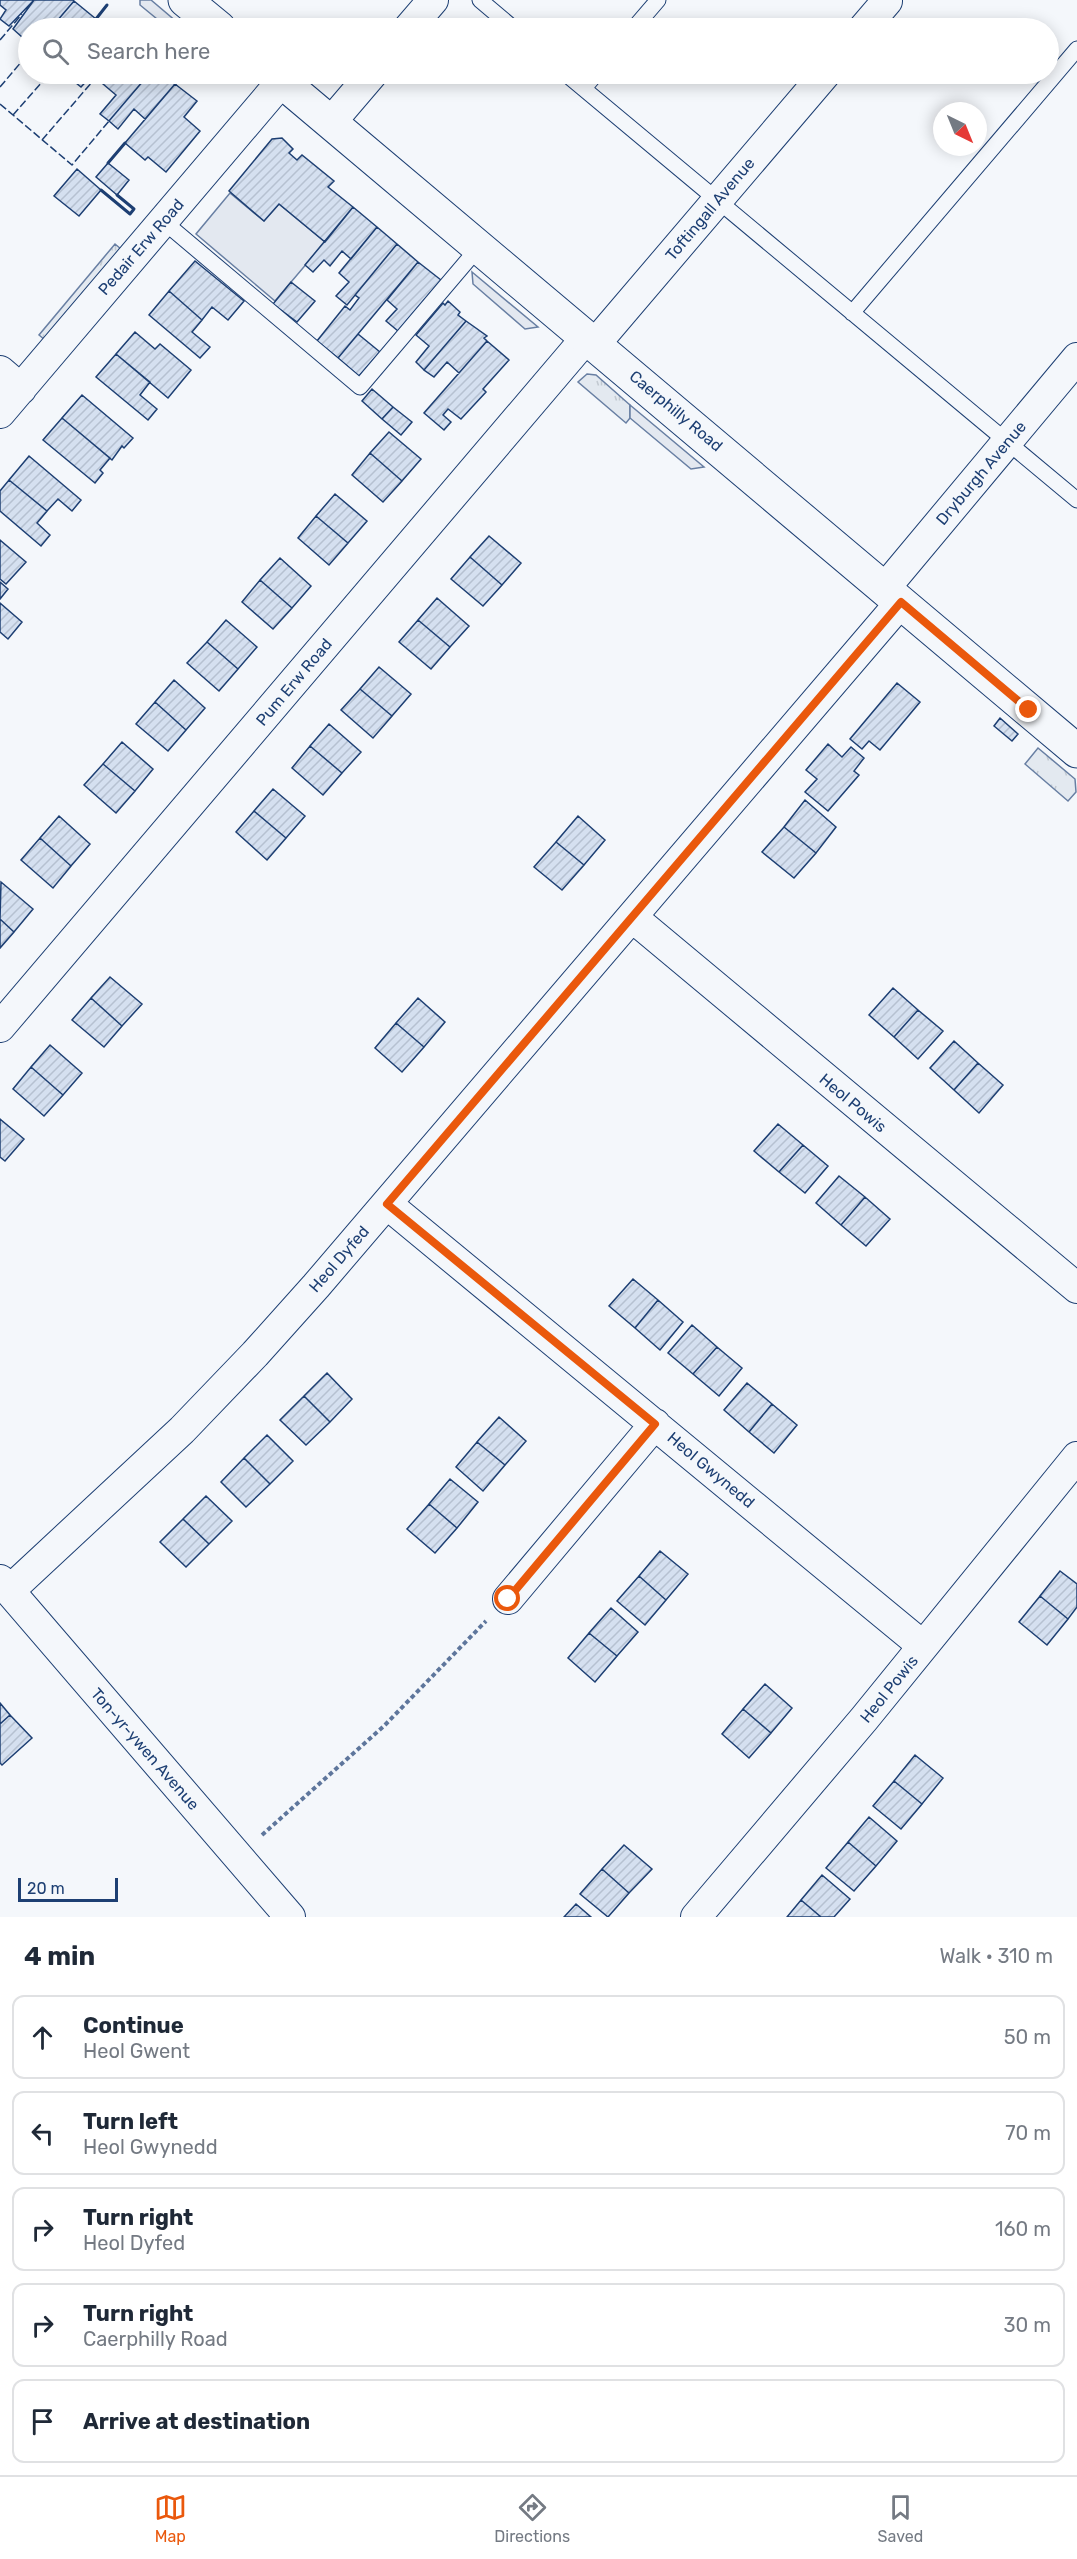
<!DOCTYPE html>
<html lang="en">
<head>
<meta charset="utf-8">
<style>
  body { margin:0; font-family:Rubik,sans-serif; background:#f2f2f3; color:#1f2937 }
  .compass { position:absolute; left:933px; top:102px; width:54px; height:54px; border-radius:50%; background:#fff; box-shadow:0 3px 15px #0003; rotate:137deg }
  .scale { position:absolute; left:18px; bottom:15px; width:100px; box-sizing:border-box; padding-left:6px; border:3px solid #1d3f73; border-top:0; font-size:16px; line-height:21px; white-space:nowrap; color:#1d3f73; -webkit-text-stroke:4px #f4f7fb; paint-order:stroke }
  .stop { position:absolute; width:18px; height:18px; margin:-14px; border:4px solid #ea580c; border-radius:50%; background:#fff }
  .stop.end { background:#ea580c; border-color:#fff; box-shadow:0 2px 6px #0008 }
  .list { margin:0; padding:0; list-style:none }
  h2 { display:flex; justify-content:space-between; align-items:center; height:78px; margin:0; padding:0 24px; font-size:26px }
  h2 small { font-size:20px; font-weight:400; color:#747a83 }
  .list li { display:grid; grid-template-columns:39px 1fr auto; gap:18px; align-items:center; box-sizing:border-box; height:84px; margin:0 12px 12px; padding:0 12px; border:2px solid #e0e1e3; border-radius:12px }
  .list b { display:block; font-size:22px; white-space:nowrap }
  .list p { margin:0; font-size:20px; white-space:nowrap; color:#747a83 }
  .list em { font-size:20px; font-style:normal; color:#747a83 }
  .icon { flex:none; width:33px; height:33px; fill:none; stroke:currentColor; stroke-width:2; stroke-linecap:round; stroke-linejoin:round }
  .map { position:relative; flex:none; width:1077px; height:1917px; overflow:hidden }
  .search { position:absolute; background:#fff; box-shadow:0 3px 15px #0003; left:18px; right:18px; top:18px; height:66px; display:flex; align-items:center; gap:15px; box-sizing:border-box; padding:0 21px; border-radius:33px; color:#747a83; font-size:22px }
  .sheet { height:558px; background:#fff }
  nav { display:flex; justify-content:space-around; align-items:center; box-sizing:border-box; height:84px; border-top:2px solid #e0e1e3; background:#fff; font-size:16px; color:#747a83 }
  nav a { display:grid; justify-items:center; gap:3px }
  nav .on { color:#ea580c }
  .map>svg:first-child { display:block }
  .grass { fill:url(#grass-tufts); stroke:#687fa3; stroke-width:1.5 }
  .parking { fill:#e3e8f0; stroke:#687fa3; stroke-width:1.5 }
  .building { fill:url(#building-hatch); stroke:#1d3f73; stroke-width:1.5 }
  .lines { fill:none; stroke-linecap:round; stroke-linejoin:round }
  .service-casing { stroke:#1d3f73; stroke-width:17 }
  .minor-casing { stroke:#1d3f73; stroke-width:32 }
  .primary-casing { stroke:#1d3f73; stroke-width:35 }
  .path { stroke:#5e769c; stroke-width:4; stroke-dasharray:4.5 3; stroke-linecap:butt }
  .service { stroke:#f4f7fb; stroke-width:15 }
  .minor { stroke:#f4f7fb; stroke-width:30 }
  .primary { stroke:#f4f7fb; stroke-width:33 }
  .fence { stroke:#1d3f73; stroke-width:1.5; stroke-dasharray:8 3; stroke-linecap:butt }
  .wall { stroke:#1d3f73; stroke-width:3 }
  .route { stroke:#ea580c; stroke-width:8 }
  .labels { text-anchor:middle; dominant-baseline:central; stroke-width:4.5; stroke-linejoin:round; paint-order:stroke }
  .street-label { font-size:16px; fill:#1d3f73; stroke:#f4f7fb }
</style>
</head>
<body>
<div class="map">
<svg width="1077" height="1917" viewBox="0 0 1077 1917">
  <defs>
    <pattern id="grass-tufts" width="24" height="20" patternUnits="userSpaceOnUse" patternTransform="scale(1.5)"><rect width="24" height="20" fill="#e3e9f0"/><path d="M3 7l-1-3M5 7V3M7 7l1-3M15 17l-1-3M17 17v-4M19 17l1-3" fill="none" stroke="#c2c9d1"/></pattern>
    <pattern id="building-hatch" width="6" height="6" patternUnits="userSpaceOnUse" patternTransform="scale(1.5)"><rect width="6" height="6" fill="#d5e0f0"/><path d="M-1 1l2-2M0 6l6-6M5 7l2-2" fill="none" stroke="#b6c1d1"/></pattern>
  </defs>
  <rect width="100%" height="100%" fill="#f4f7fb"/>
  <!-- grass -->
  <path class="grass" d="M 115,244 L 121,249 L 45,340 L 39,335 Z
    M 587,374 L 596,375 L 630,405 L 630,418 L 626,423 L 578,382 Z
    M 1038,748 L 1075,779 L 1076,792 L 1068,801 L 1025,764 Z"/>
  <!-- parking -->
  <path class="parking" d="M 140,0 L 151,0 L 184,28 L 168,28 L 140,5 Z
    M 230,193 L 264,221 L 279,204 L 325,242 L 275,301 L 196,234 Z
    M 472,272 L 538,327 L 525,329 L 473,284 Z
    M 630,405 L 704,467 L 691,469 L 630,418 Z"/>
  <!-- building -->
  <path class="building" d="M 0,0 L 34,0 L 9,26 L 0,19 L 6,10 L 0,5 Z
    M 34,0 L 73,0 L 74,1 L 51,28 L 40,28 L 34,24 L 22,37 L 13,29 Z
    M 74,1 L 96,19 L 87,28 L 51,28 Z
    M 96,19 L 107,28 L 87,28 Z
    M 65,74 L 93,74 L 81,87 Z
    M 112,74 L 149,74 L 109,121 L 100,114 L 116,95 L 103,84 Z
    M 149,74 L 163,74 L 175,84 L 145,119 L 134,109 L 118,129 L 109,121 Z
    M 175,84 L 197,101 L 184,117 L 200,131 L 166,172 L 148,157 L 145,160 L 125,143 Z
    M 282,138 L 293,149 L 289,153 L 297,160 L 302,155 L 334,181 L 328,187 L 353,207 L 325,242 L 279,204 L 264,221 L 229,191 L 272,139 Z
    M 108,163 L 129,180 L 117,195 L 96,177 Z
    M 77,169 L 101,190 L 79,216 L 54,196 Z
    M 353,207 L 377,227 L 351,259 L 342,251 L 330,266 L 324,260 L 313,272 L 305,265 Z
    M 377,227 L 397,244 L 347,305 L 336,296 L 349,282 L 339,273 Z
    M 397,244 L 418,262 L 338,358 L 317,341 L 345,306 L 350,310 L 359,298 L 355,295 Z
    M 195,261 L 244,301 L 228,320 L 212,307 L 202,320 L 169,291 Z
    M 418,262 L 441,280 L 398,331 L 386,321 L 397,309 L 387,300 Z
    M 291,282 L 315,301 L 297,322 L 273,304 Z
    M 169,291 L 202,320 L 192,332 L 210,347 L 200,358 L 149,315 Z
    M 448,301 L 460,312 L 458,315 L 466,321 L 424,370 L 416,362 L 429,346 L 416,335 L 443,303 L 445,305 Z
    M 466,321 L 487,336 L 484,338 L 487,341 L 459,373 L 447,362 L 434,377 L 424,370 Z
    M 135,332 L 155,349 L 160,344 L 191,370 L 168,398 L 116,354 Z
    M 358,334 L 380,352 L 359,376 L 338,358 Z
    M 487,341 L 509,360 L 483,389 L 486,392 L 461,419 L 448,409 L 443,415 L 451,422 L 444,430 L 424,413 Z
    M 116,354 L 150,382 L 140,395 L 157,409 L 148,420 L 96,377 Z
    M 372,389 L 393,407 L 382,419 L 362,401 Z
    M 82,395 L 133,438 L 124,448 L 122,446 L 112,460 L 62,418 Z
    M 393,407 L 412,422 L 401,435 L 382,419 Z
    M 62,418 L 110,458 L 100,470 L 103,473 L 95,483 L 43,440 Z
    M 389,432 L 421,459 L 402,481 L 370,453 Z
    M 370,453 L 402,481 L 383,502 L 352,475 Z
    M 29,456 L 81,500 L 72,511 L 58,499 L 47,511 L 9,480 Z
    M 9,480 L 47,511 L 37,523 L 50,535 L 41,546 L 0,511 L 0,491 Z
    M 335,494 L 367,521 L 348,543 L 316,516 Z
    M 316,516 L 348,543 L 329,565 L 298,538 Z
    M 489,536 L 521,563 L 502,585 L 470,557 Z
    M 0,540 L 26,562 L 6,584 L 0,579 Z
    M 470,557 L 502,585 L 483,606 L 451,579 Z
    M 280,558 L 311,586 L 292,608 L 260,580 Z
    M 260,580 L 292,608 L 273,629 L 242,602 Z
    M 0,582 L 8,589 L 0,599 Z
    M 437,598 L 469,626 L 450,647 L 418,620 Z
    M 0,603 L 22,622 L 8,639 L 0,632 Z
    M 226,620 L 257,647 L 238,669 L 207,642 Z
    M 418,620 L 450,647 L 431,669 L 399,642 Z
    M 207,642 L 238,669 L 219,691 L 187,663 Z
    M 379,667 L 411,694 L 392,716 L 360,689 Z
    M 174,680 L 205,708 L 186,730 L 155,702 Z
    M 897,683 L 920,702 L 880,750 L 869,741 L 862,749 L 850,739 Z
    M 360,689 L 392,716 L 373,738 L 341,710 Z
    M 155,702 L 186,730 L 168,751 L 136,724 Z
    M 1000,718 L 1018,734 L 1012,741 L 994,726 Z
    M 329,724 L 361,752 L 342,773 L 310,746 Z
    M 122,742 L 153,769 L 135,791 L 103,764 Z
    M 828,744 L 842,757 L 851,747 L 864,758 L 854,771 L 859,775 L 828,811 L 805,792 L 817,779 L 806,770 Z
    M 310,746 L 342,773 L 323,795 L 292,768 Z
    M 103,764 L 135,791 L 116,813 L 84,785 Z
    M 273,789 L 305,816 L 286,838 L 254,811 Z
    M 805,800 L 836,827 L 816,853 L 784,827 Z
    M 254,811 L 286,838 L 267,860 L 236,832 Z
    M 59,816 L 90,844 L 71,866 L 40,838 Z
    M 578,816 L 605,840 L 584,865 L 556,842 Z
    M 784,827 L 816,853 L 794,878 L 762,852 Z
    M 40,838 L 71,866 L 53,888 L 21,860 Z
    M 556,842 L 584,865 L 562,890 L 534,867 Z
    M 1,882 L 33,909 L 14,932 L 0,919 Z
    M 0,919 L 14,932 L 0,948 Z
    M 110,977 L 142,1004 L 122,1026 L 91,998 Z
    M 893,988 L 918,1010 L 894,1037 L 869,1015 Z
    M 91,998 L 122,1026 L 104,1047 L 72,1020 Z
    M 418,998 L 445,1022 L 424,1047 L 396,1023 Z
    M 918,1010 L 943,1031 L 918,1059 L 894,1037 Z
    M 396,1023 L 424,1047 L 402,1072 L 375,1048 Z
    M 954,1041 L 978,1063 L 954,1090 L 930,1068 Z
    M 50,1045 L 82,1073 L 63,1095 L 31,1067 Z
    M 978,1063 L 1003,1085 L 979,1113 L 954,1090 Z
    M 31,1067 L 63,1095 L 44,1116 L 13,1089 Z
    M 0,1119 L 24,1139 L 5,1161 L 0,1157 Z
    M 778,1124 L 803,1145 L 779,1172 L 754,1151 Z
    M 803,1145 L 828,1166 L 805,1193 L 779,1172 Z
    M 839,1176 L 865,1197 L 841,1225 L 816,1203 Z
    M 865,1197 L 890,1219 L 866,1246 L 841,1225 Z
    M 633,1279 L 658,1300 L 635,1328 L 609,1306 Z
    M 658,1300 L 683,1322 L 660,1350 L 635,1328 Z
    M 692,1325 L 717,1347 L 693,1374 L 668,1353 Z
    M 717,1347 L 742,1368 L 719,1396 L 693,1374 Z
    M 327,1373 L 352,1399 L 330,1422 L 304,1396 Z
    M 747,1383 L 772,1404 L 749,1432 L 724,1410 Z
    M 304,1396 L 330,1422 L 306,1445 L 280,1420 Z
    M 772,1404 L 797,1425 L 774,1453 L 749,1432 Z
    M 499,1417 L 526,1441 L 505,1465 L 477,1442 Z
    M 267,1435 L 293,1461 L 270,1484 L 244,1458 Z
    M 477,1442 L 505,1465 L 483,1491 L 456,1467 Z
    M 244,1458 L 270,1484 L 246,1507 L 221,1482 Z
    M 450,1479 L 478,1502 L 457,1528 L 429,1504 Z
    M 206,1496 L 232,1521 L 209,1544 L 183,1519 Z
    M 429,1504 L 457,1528 L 435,1553 L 407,1529 Z
    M 183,1519 L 209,1544 L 186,1567 L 160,1542 Z
    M 660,1551 L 688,1574 L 666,1600 L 639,1576 Z
    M 1060,1571 L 1077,1584 L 1077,1607 L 1068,1619 L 1040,1596 Z
    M 639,1576 L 666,1600 L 645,1625 L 617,1601 Z
    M 1040,1596 L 1068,1619 L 1047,1645 L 1019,1622 Z
    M 611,1608 L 638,1632 L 617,1656 L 589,1633 Z
    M 589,1633 L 617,1656 L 595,1682 L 568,1658 Z
    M 765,1684 L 792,1708 L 771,1733 L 743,1709 Z
    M 0,1703 L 10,1715 L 0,1724 Z
    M 743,1709 L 771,1733 L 749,1758 L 722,1734 Z
    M 10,1715 L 32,1738 L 2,1765 L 0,1763 L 0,1724 Z
    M 915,1755 L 943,1778 L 922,1804 L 894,1781 Z
    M 894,1781 L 922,1804 L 901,1829 L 873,1806 Z
    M 869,1817 L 897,1841 L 876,1866 L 848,1842 Z
    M 848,1842 L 876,1866 L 854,1891 L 826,1868 Z
    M 624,1845 L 652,1869 L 629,1893 L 602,1869 Z
    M 602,1869 L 629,1893 L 608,1917 L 580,1894 Z
    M 822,1875 L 850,1899 L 834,1917 L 821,1917 L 801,1900 Z
    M 801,1900 L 821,1917 L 787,1917 Z
    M 576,1904 L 591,1917 L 564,1917 Z"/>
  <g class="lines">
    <defs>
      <path id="service" d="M 480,0 L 513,28
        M 634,28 L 658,0
        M 566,74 L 1077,500
        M 584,88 L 596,74
        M 163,221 L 360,387 L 479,247
        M 852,313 L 1077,49"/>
      <path id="minor" d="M 409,28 L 433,0
        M 864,28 L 887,1
        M 331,122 L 372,74
        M 595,344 L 825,74
        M 0,371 L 21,389
        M 0,413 L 282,81
        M 885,588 L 1077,358
        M 632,917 L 1077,1288
        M 0,1027 L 587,337
        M 387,1204 L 923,1646
        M 0,1580 L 290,1917
        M 9,1591 L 182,1430 L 255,1354 L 316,1286 L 901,602
        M 508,1599 L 655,1424
        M 696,1917 L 864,1719 L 1077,1457"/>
      <path id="primary" d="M 185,0 L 219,28
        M 273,74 L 1077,751"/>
    </defs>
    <!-- service casing -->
    <use href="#service" class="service-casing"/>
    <!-- minor casing -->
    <use href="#minor" class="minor-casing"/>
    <!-- primary casing -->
    <use href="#primary" class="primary-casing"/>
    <!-- path -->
    <path class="path" d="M 262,1835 L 384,1726 L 486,1621"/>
    <!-- service -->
    <use href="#service" class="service"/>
    <!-- minor -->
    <use href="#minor" class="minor"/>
    <!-- primary -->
    <use href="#primary" class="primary"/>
    <!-- fence -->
    <path class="fence" d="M 0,40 L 22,14
      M 0,87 L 28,54
      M 0,104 L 72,165 L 109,121
      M 13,115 L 49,74
      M 42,140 L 99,74"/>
    <!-- wall -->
    <path class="wall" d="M 96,19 L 107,5
      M 175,84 L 183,74
      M 108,163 L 125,143
      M 101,190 L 130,214 L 134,209 L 117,195"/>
  </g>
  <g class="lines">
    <!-- route -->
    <path class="route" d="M 508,1599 L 655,1424 L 387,1204 L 901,602 L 1029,710"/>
  </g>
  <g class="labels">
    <!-- street labels -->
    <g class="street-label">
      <text transform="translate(710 209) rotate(-50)">Toftingall Avenue</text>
      <text transform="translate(141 247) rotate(-49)">Pedair Erw Road</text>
      <text transform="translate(676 411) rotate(40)">Caerphilly Road</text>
      <text transform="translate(981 473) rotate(-50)">Dryburgh Avenue</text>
      <text transform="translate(294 682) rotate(-50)">Pum Erw Road</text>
      <text transform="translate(853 1103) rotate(40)">Heol Powis</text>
      <text transform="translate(339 1259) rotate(-49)">Heol Dyfed</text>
      <text transform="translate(711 1470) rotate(40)">Heol Gwynedd</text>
      <text transform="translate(889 1689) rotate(-51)">Heol Powis</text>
      <text transform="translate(145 1749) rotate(49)">Ton-yr-ywen Avenue</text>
    </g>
  </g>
</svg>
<svg class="compass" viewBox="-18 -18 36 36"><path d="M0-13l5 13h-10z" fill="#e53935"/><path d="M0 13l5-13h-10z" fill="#747a83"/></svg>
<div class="scale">20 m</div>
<div class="stop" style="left:508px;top:1599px"></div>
<div class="stop end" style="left:1029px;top:710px"></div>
<div class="search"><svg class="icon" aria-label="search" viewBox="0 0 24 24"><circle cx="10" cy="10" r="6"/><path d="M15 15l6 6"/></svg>Search here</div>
</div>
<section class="sheet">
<h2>4 min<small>Walk · 310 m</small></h2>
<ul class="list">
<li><svg class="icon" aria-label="ahead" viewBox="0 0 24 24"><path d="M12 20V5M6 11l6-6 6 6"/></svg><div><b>Continue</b><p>Heol Gwent</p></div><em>50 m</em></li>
<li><svg class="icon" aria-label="left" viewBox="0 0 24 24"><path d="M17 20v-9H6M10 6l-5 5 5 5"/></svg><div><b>Turn left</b><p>Heol Gwynedd</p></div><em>70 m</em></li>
<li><svg class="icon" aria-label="right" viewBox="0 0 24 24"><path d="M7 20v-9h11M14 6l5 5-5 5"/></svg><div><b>Turn right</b><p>Heol Dyfed</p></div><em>160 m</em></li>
<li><svg class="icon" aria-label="right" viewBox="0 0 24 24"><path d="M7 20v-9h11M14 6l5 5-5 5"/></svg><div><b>Turn right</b><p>Caerphilly Road</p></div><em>30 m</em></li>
<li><svg class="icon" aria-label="arrive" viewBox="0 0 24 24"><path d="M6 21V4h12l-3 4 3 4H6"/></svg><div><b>Arrive at destination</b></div></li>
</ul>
</section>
<nav>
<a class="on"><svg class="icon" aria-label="map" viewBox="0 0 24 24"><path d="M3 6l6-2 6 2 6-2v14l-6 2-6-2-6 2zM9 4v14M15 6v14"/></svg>Map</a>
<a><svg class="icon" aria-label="directions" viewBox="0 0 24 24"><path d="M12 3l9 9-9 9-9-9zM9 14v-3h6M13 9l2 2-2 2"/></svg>Directions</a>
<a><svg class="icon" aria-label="saved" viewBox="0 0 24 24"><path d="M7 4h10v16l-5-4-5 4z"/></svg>Saved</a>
</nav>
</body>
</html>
